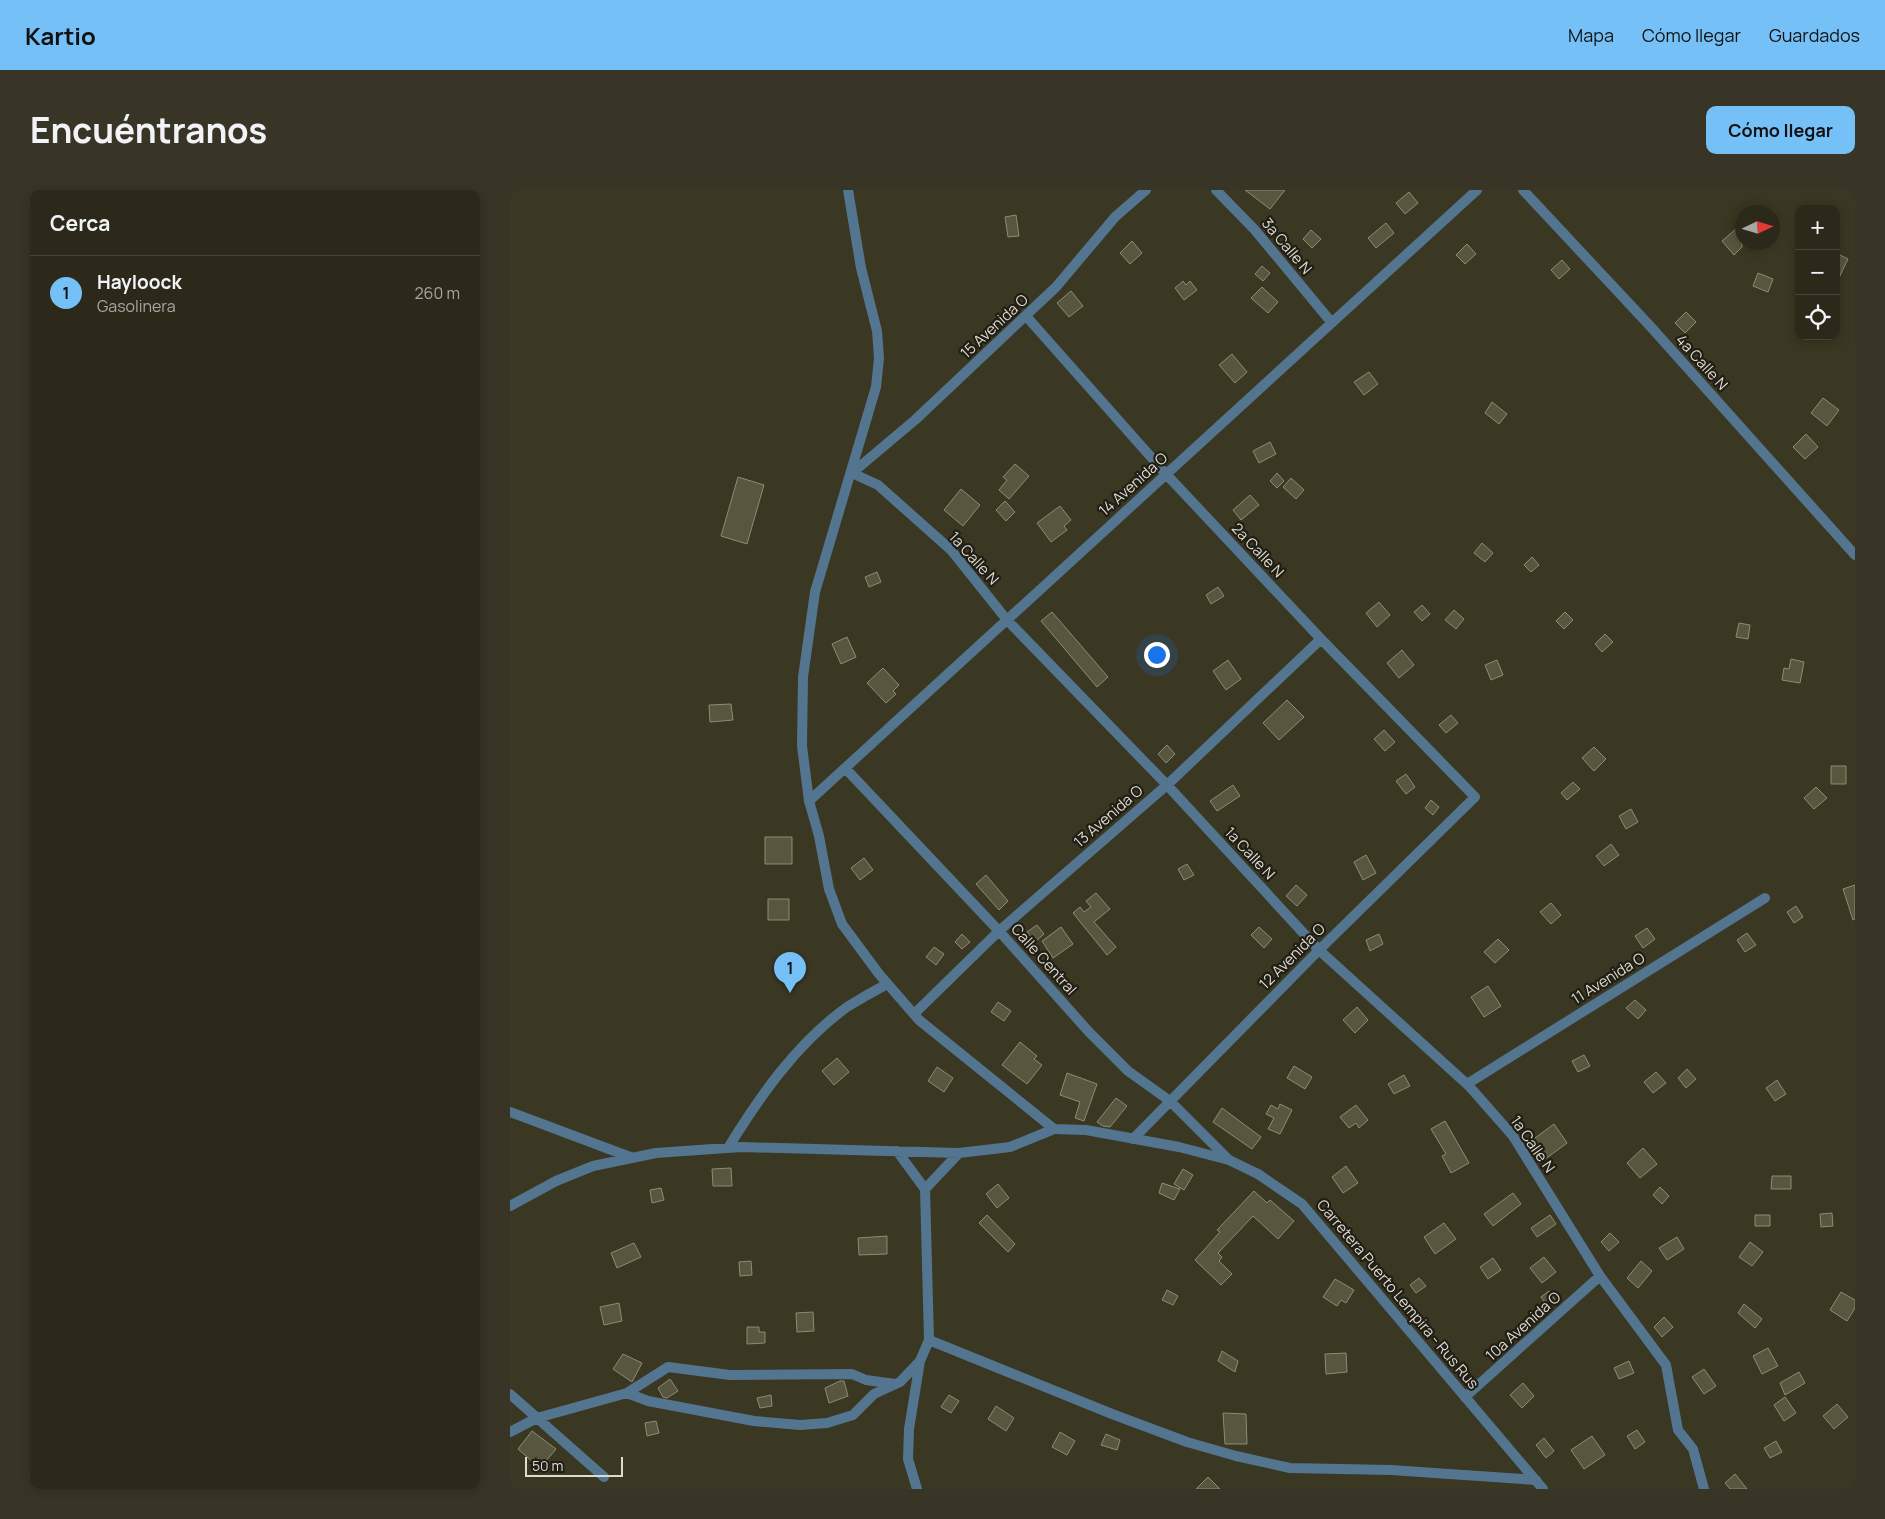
<!DOCTYPE html>
<html lang="es">
<head>
<meta charset="utf-8">
<style>
  body { margin:0; font-family:Manrope,sans-serif; background:#383527; color:#f1f3f6 }
  .controls { position:absolute; right:15px; top:15px; display:grid; overflow:hidden; border-radius:10px; box-shadow:0 2px 12px #0003 }
  .controls button { width:45px; height:45px; display:grid; place-items:center; padding:0; border:0; border-bottom:1px solid #484539; background:#2c291a; color:#f1f3f6; font:25px sans-serif }
  .compass { position:absolute; left:1225px; top:15px; width:45px; height:45px; border-radius:50%; background:#2c291a; box-shadow:0 2px 12px #0003; rotate:86deg }
  .scale { position:absolute; left:15px; bottom:12px; width:98px; box-sizing:border-box; padding-left:5px; border:2px solid #dedccf; border-top:0; font-size:14px; line-height:18px; white-space:nowrap; color:#dedccf; -webkit-text-stroke:4px #201e15; paint-order:stroke }
  .you { position:absolute; left:646px; top:464px; width:18px; height:18px; margin:-12px; border:4px solid #fff; border-radius:50%; background:#1a73e8; box-shadow:0 0 0 8px #1a73e833 }
  .badge { display:grid; place-items:center; width:32px; height:32px; border-radius:50%; background:#75c0f6; color:#111; font-size:16px; font-weight:700 }
  .pin { position:absolute; translate:-50% -41px; filter:drop-shadow(0 1px 2px #0008) }
  .pin::after { content:''; position:absolute; top:26px; width:18px; height:15px; background:inherit; clip-path:polygon(0 0,100% 0,50% 100%) }
  .list { margin:0; padding:0; list-style:none }
  h2 { display:flex; justify-content:space-between; align-items:center; height:65px; margin:0; padding:0 20px; font-size:21px }
  h2 small { font-size:16px; font-weight:400; color:#a6a6a2 }
  .list li { display:grid; grid-template-columns:32px 1fr auto; gap:15px; align-items:center; box-sizing:border-box; height:75px; padding:0 20px; border-top:1px solid #484539 }
  .list b { display:block; font-size:19px; white-space:nowrap }
  .list p { margin:0; font-size:16px; white-space:nowrap; color:#a6a6a2 }
  .list em { font-size:16px; font-style:normal; color:#a6a6a2 }
  .icon { flex:none; width:28px; height:28px; fill:none; stroke:currentColor; stroke-width:2; stroke-linecap:round; stroke-linejoin:round }
  .map { position:relative; flex:none; width:1345px; height:1299px; overflow:hidden; border-radius:10px }
  header { display:flex; align-items:center; gap:30px; box-sizing:border-box; height:70px; padding:0 25px; background:#75c0f6; color:#111 }
  header strong { font-size:24px }
  nav { display:flex; gap:28px; margin-inline-start:auto; font-size:18px }
  .intro { display:flex; align-items:center; justify-content:space-between; box-sizing:border-box; height:120px; padding:0 30px }
  h1 { margin:0; font-size:35px }
  .button { padding:12px 22px; border-radius:10px; background:#75c0f6; color:#111; font-size:18px; font-weight:700 }
  main { display:flex; gap:30px; padding:0 30px }
  aside { flex:1; background:#2c291a; border-radius:10px; box-shadow:0 2px 12px #0003 }
  .map>svg:first-child { display:block }
  .building { fill:#59563f; stroke:#8e8c73 }
  .lines { fill:none; stroke-linecap:round; stroke-linejoin:round }
  .minor { stroke:#53758f; stroke-width:10 }
  .tertiary { stroke:#53758f; stroke-width:10 }
  .labels { text-anchor:middle; dominant-baseline:central; stroke-width:4.5; stroke-linejoin:round; paint-order:stroke }
  .street-label { font-size:15px; fill:#dedccf; stroke:#201e15 }
</style>
</head>
<body>
<header>
<strong>Kartio</strong>
<nav><a>Mapa</a><a>Cómo llegar</a><a>Guardados</a></nav>
</header>
<div class="intro"><h1>Encuéntranos</h1><a class="button">Cómo llegar</a></div>
<main>
<aside>
<h2>Cerca<small></small></h2>
<ul class="list">
<li><span class="badge">1</span><div><b>Hayloock</b><p>Gasolinera</p></div><em>260 m</em></li>
</ul>
</aside>
<div class="map">
<svg width="1345" height="1299" viewBox="0 0 1345 1299">
  <rect width="100%" height="100%" fill="#3a3722"/>
  <!-- building -->
  <path class="building" d="M 735,0 L 775,0 L 760,19 Z
    M 899,2 L 908,13 L 895,24 L 886,13 Z
    M 506,25 L 509,46 L 498,47 L 495,27 Z
    M 876,33 L 884,43 L 866,58 L 858,48 Z
    M 1227,38 L 1232,44 L 1232,57 L 1224,65 L 1212,51 Z
    M 801,40 L 811,49 L 802,58 L 793,49 Z
    M 622,51 L 632,63 L 620,74 L 610,63 Z
    M 957,54 L 966,64 L 955,74 L 946,65 Z
    M 1326,63 L 1338,69 L 1326,94 Z
    M 1052,70 L 1060,79 L 1049,89 L 1041,80 Z
    M 752,76 L 760,83 L 753,91 L 745,84 Z
    M 1248,83 L 1263,89 L 1258,102 L 1243,96 Z
    M 673,91 L 676,95 L 680,91 L 687,100 L 674,110 L 665,98 Z
    M 752,97 L 768,112 L 758,123 L 741,108 Z
    M 561,101 L 573,116 L 559,127 L 547,113 Z
    M 1176,122 L 1186,132 L 1175,143 L 1165,133 Z
    M 722,164 L 737,182 L 725,193 L 709,175 Z
    M 859,182 L 868,194 L 854,205 L 844,192 Z
    M 1313,208 L 1329,220 L 1317,236 L 1301,223 Z
    M 982,212 L 997,224 L 989,234 L 975,223 Z
    M 1296,244 L 1308,257 L 1295,269 L 1283,257 Z
    M 760,252 L 766,264 L 749,273 L 743,261 Z
    M 505,274 L 519,286 L 499,309 L 489,300 L 497,290 L 493,287 Z
    M 767,283 L 774,291 L 767,298 L 760,291 Z
    M 228,287 L 254,295 L 237,354 L 211,346 Z
    M 781,288 L 794,300 L 786,309 L 773,297 Z
    M 451,299 L 470,315 L 453,336 L 434,320 Z
    M 740,305 L 749,315 L 731,330 L 723,320 Z
    M 495,311 L 505,322 L 496,331 L 486,320 Z
    M 550,316 L 561,330 L 554,336 L 557,340 L 541,352 L 527,333 Z
    M 972,353 L 983,363 L 975,372 L 964,363 Z
    M 1022,367 L 1029,375 L 1021,382 L 1014,375 Z
    M 367,382 L 371,392 L 359,397 L 355,387 Z
    M 708,397 L 714,406 L 701,414 L 696,405 Z
    M 869,412 L 880,425 L 867,437 L 856,423 Z
    M 912,415 L 920,424 L 912,431 L 904,422 Z
    M 944,420 L 954,429 L 946,439 L 935,430 Z
    M 542,422 L 598,487 L 587,497 L 531,431 Z
    M 1055,422 L 1063,430 L 1054,439 L 1046,431 Z
    M 1229,433 L 1240,435 L 1238,449 L 1226,447 Z
    M 1095,444 L 1103,452 L 1092,462 L 1085,454 Z
    M 337,447 L 346,467 L 331,474 L 322,454 Z
    M 892,460 L 904,475 L 889,488 L 877,473 Z
    M 1281,469 L 1294,472 L 1290,493 L 1272,490 L 1274,478 L 1279,479 Z
    M 718,470 L 731,489 L 716,500 L 703,481 Z
    M 987,470 L 993,485 L 981,490 L 975,475 Z
    M 373,478 L 389,495 L 383,501 L 386,504 L 376,513 L 357,493 Z
    M 777,510 L 794,527 L 769,550 L 753,533 Z
    M 221,514 L 223,530 L 200,532 L 199,515 Z
    M 941,525 L 948,533 L 936,543 L 929,535 Z
    M 874,540 L 885,552 L 875,561 L 864,549 Z
    M 657,555 L 665,564 L 656,573 L 648,564 Z
    M 1084,557 L 1096,569 L 1084,581 L 1072,568 Z
    M 1321,576 L 1336,576 L 1336,594 L 1321,594 Z
    M 896,584 L 905,597 L 896,604 L 886,591 Z
    M 1063,592 L 1070,599 L 1057,610 L 1051,603 Z
    M 723,595 L 730,606 L 707,621 L 700,611 Z
    M 1306,597 L 1317,608 L 1304,619 L 1294,608 Z
    M 921,610 L 929,617 L 923,625 L 915,618 Z
    M 1121,619 L 1128,632 L 1116,639 L 1109,626 Z
    M 255,647 L 282,647 L 282,674 L 255,674 Z
    M 1101,654 L 1109,665 L 1094,676 L 1086,666 Z
    M 856,665 L 866,683 L 853,690 L 844,672 Z
    M 354,668 L 363,680 L 350,690 L 341,678 Z
    M 677,674 L 684,685 L 674,690 L 668,679 Z
    M 476,685 L 498,711 L 489,720 L 466,694 Z
    M 786,695 L 797,705 L 787,716 L 776,706 Z
    M 1345,695 L 1345,729 L 1343,730 L 1333,699 Z
    M 586,703 L 600,719 L 584,732 L 606,757 L 597,765 L 563,723 L 570,717 L 574,722 L 581,717 L 576,711 Z
    M 258,709 L 279,709 L 279,730 L 258,730 Z
    M 1041,713 L 1051,725 L 1041,734 L 1030,722 Z
    M 1286,716 L 1293,727 L 1284,733 L 1277,722 Z
    M 527,735 L 534,744 L 525,752 L 517,742 Z
    M 551,737 L 563,754 L 543,768 L 532,751 Z
    M 749,737 L 762,749 L 754,758 L 741,745 Z
    M 1137,738 L 1145,749 L 1133,758 L 1125,746 Z
    M 1237,743 L 1246,755 L 1235,762 L 1227,750 Z
    M 452,744 L 460,752 L 452,759 L 445,752 Z
    M 869,744 L 873,754 L 860,761 L 856,750 Z
    M 988,749 L 999,760 L 985,773 L 974,762 Z
    M 424,757 L 434,764 L 426,775 L 416,767 Z
    M 978,796 L 991,816 L 974,827 L 961,807 Z
    M 1125,810 L 1136,820 L 1128,829 L 1116,818 Z
    M 488,812 L 501,821 L 494,831 L 481,822 Z
    M 847,817 L 858,830 L 845,843 L 833,830 Z
    M 510,852 L 527,866 L 524,869 L 532,875 L 517,894 L 492,875 Z
    M 1074,865 L 1080,876 L 1068,882 L 1062,871 Z
    M 327,868 L 339,882 L 324,895 L 312,881 Z
    M 784,876 L 802,887 L 795,899 L 777,888 Z
    M 427,877 L 443,888 L 434,902 L 418,891 Z
    M 1177,879 L 1186,889 L 1176,898 L 1168,888 Z
    M 1146,882 L 1156,893 L 1143,903 L 1134,892 Z
    M 557,883 L 587,894 L 574,931 L 565,928 L 570,912 L 550,905 Z
    M 894,885 L 900,896 L 884,904 L 878,894 Z
    M 1267,890 L 1276,904 L 1265,911 L 1256,898 Z
    M 606,908 L 617,916 L 600,937 L 593,936 L 587,932 Z
    M 770,914 L 782,920 L 770,944 L 758,939 L 764,928 L 756,924 L 761,915 L 768,919 Z
    M 846,915 L 858,930 L 849,938 L 846,933 L 839,938 L 830,927 Z
    M 712,918 L 751,947 L 742,959 L 703,932 Z
    M 935,931 L 959,973 L 941,983 L 932,966 L 936,964 L 921,939 Z
    M 1044,934 L 1057,953 L 1034,970 L 1021,951 Z
    M 1133,958 L 1147,974 L 1130,988 L 1117,973 Z
    M 836,976 L 848,993 L 833,1003 L 822,987 Z
    M 221,978 L 222,996 L 203,996 L 202,979 Z
    M 673,979 L 683,985 L 674,1000 L 664,994 Z
    M 1262,986 L 1281,986 L 1281,999 L 1261,999 Z
    M 652,993 L 670,999 L 664,1010 L 649,1003 Z
    M 488,994 L 499,1008 L 487,1018 L 476,1004 Z
    M 1150,997 L 1159,1006 L 1152,1014 L 1143,1005 Z
    M 151,998 L 154,1010 L 142,1013 L 140,1000 Z
    M 744,1001 L 757,1013 L 760,1010 L 784,1031 L 768,1049 L 743,1026 L 708,1063 L 712,1067 L 709,1071 L 722,1084 L 711,1095 L 685,1070 L 710,1042 L 707,1040 Z
    M 1003,1003 L 1011,1014 L 983,1036 L 974,1024 Z
    M 1322,1023 L 1323,1036 L 1311,1037 L 1310,1024 Z
    M 477,1025 L 505,1054 L 498,1062 L 469,1033 Z
    M 1040,1025 L 1046,1034 L 1027,1047 L 1021,1038 Z
    M 1245,1025 L 1260,1025 L 1260,1036 L 1245,1036 Z
    M 934,1033 L 946,1049 L 925,1064 L 914,1047 Z
    M 1100,1043 L 1109,1052 L 1099,1061 L 1091,1052 Z
    M 377,1046 L 377,1064 L 349,1065 L 348,1048 Z
    M 1167,1047 L 1174,1059 L 1157,1070 L 1149,1058 Z
    M 1240,1052 L 1253,1062 L 1242,1076 L 1229,1067 Z
    M 124,1053 L 131,1067 L 107,1078 L 101,1063 Z
    M 1034,1067 L 1046,1082 L 1032,1093 L 1020,1078 Z
    M 983,1068 L 991,1080 L 978,1089 L 970,1077 Z
    M 241,1071 L 242,1085 L 230,1086 L 229,1072 Z
    M 1131,1071 L 1142,1081 L 1128,1098 L 1117,1088 Z
    M 909,1088 L 916,1096 L 906,1103 L 900,1095 Z
    M 825,1089 L 844,1100 L 836,1113 L 831,1110 L 827,1116 L 813,1107 Z
    M 657,1100 L 668,1106 L 663,1115 L 652,1110 Z
    M 1039,1101 L 1046,1111 L 1038,1117 L 1031,1107 Z
    M 1331,1102 L 1345,1110 L 1345,1118 L 1337,1131 L 1320,1120 Z
    M 109,1113 L 112,1131 L 94,1135 L 90,1117 Z
    M 1234,1114 L 1252,1129 L 1245,1138 L 1228,1123 Z
    M 303,1122 L 304,1141 L 287,1142 L 286,1123 Z
    M 1154,1127 L 1163,1137 L 1152,1147 L 1144,1137 Z
    M 237,1137 L 249,1137 L 249,1142 L 255,1142 L 255,1153 L 237,1154 Z
    M 1258,1158 L 1268,1176 L 1252,1184 L 1243,1166 Z
    M 712,1161 L 728,1171 L 725,1182 L 708,1171 Z
    M 836,1163 L 837,1182 L 816,1184 L 815,1164 Z
    M 113,1164 L 132,1173 L 122,1192 L 103,1179 Z
    M 1119,1171 L 1124,1183 L 1109,1189 L 1104,1178 Z
    M 1194,1179 L 1206,1196 L 1194,1204 L 1182,1187 Z
    M 1289,1182 L 1295,1193 L 1275,1205 L 1270,1193 Z
    M 160,1189 L 168,1201 L 157,1208 L 153,1207 L 148,1198 Z
    M 330,1191 L 334,1191 L 338,1206 L 319,1213 L 315,1198 Z
    M 1013,1193 L 1024,1206 L 1012,1218 L 1000,1205 Z
    M 261,1205 L 262,1216 L 250,1218 L 247,1208 Z
    M 439,1205 L 449,1211 L 441,1223 L 431,1217 Z
    M 1275,1207 L 1286,1223 L 1274,1231 L 1264,1215 Z
    M 1327,1214 L 1338,1227 L 1324,1239 L 1313,1226 Z
    M 486,1216 L 504,1228 L 496,1241 L 478,1229 Z
    M 713,1223 L 736,1224 L 737,1254 L 715,1254 Z
    M 146,1231 L 149,1243 L 137,1246 L 135,1233 Z
    M 1127,1240 L 1135,1252 L 1125,1259 L 1117,1246 Z
    M 22,1241 L 46,1259 L 30,1278 L 8,1259 Z
    M 550,1242 L 565,1251 L 557,1265 L 542,1257 Z
    M 596,1244 L 610,1250 L 607,1260 L 591,1255 Z
    M 1082,1246 L 1095,1265 L 1074,1279 L 1061,1260 Z
    M 1034,1248 L 1044,1261 L 1036,1268 L 1026,1255 Z
    M 1266,1251 L 1272,1262 L 1260,1268 L 1254,1258 Z
    M 1225,1284 L 1237,1299 L 1220,1299 L 1215,1293 Z
    M 698,1287 L 710,1299 L 686,1299 Z"/>
  <g class="lines">
    <!-- minor -->
    <path class="minor" d="M 636,0 L 605,27 L 546,97 L 405,230 L 342,283 L 368,295 L 441,360 L 497,430 L 657,595 L 809,760 L 959,896 L 1003,946 L 1090,1086 L 1156,1175 L 1168,1240 L 1183,1259 L 1194,1299
      M 706,0 L 744,39 L 822,133
      M 1013,0 L 1140,136 L 1345,365
      M 516,126 L 656,284 L 811,449 L 965,607 L 809,760 L 623,949
      M 335,578 L 489,741 L 579,842 L 618,881 L 660,911 L 719,970
      M 299,611 L 967,0
      M 404,824 L 489,741 L 657,595 L 811,449
      M 957,894 L 1255,708
      M 0,922 L 123,968
      M 218,958 C 250,906 287,853 337,817 C 350,809 364,801 377,794
      M 387,961 L 415,999
      M 0,1016 L 46,991 L 83,976 L 146,963 L 231,957 L 449,963 L 500,957 L 544,939
      M 419,1150 L 415,999 L 449,963
      M 117,1203 L 138,1211 L 244,1231 L 290,1235 L 317,1233 L 343,1225 L 364,1204 L 390,1192 L 410,1171 L 419,1150 L 602,1224 L 677,1252 L 726,1266 L 780,1278 L 881,1280 L 1026,1290
      M 0,1204 L 94,1287
      M 955,1207 L 1090,1086
      M 0,1242 L 27,1228 L 117,1203 L 158,1177 L 220,1185 L 342,1184 L 356,1190 L 385,1194
      M 407,1299 L 398,1269 L 399,1239 L 410,1171"/>
    <!-- tertiary -->
    <path class="tertiary" d="M 338,0 L 351,78 L 367,141 L 369,168 L 366,197 L 305,402 L 293,487 L 292,556 L 299,611 L 309,646 L 319,699 L 332,734 L 369,784 L 409,830 L 544,939 L 576,940 L 669,957 L 719,970 L 748,984 L 792,1014 L 1033,1299"/>
  </g>
  <g class="labels">
    <!-- street labels -->
    <g class="street-label">
      <text transform="translate(777 56) rotate(50)">3a Calle N</text>
      <text transform="translate(484 136) rotate(-43)">15 Avenida O</text>
      <text transform="translate(1192 172) rotate(48)">4a Calle N</text>
      <text transform="translate(623 294) rotate(-42)">14 Avenida O</text>
      <text transform="translate(748 360) rotate(47)">2a Calle N</text>
      <text transform="translate(464 368) rotate(48)">1a Calle N</text>
      <text transform="translate(598 626) rotate(-41)">13 Avenida O</text>
      <text transform="translate(740 663) rotate(47)">1a Calle N</text>
      <text transform="translate(782 766) rotate(-45)">12 Avenida O</text>
      <text transform="translate(534 769) rotate(48)">Calle Central</text>
      <text transform="translate(1098 788) rotate(-32)">11 Avenida O</text>
      <text transform="translate(1023 954) rotate(55)">1a Calle N</text>
      <text transform="translate(888 1104) rotate(50)">Carretera Puerto Lempira - Rus Rus</text>
      <text transform="translate(1013 1136) rotate(-42)">10a Avenida O</text>
    </g>
  </g>
</svg>
<div class="controls">
<button>+</button>
<button>−</button>
<button><svg class="icon" aria-label="locate" viewBox="0 0 24 24"><circle cx="12" cy="12" r="6"/><path d="M12 2v4M12 18v4M2 12h4M18 12h4"/></svg></button>
</div>
<svg class="compass" viewBox="-18 -18 36 36"><path d="M0-13l5 13h-10z" fill="#e53935"/><path d="M0 13l5-13h-10z" fill="#a6a6a2"/></svg>
<div class="scale">50 m</div>
<div class="you"></div>
<div class="pin badge" style="left:280px;top:803px">1</div>
</div>
</main>
</body>
</html>
